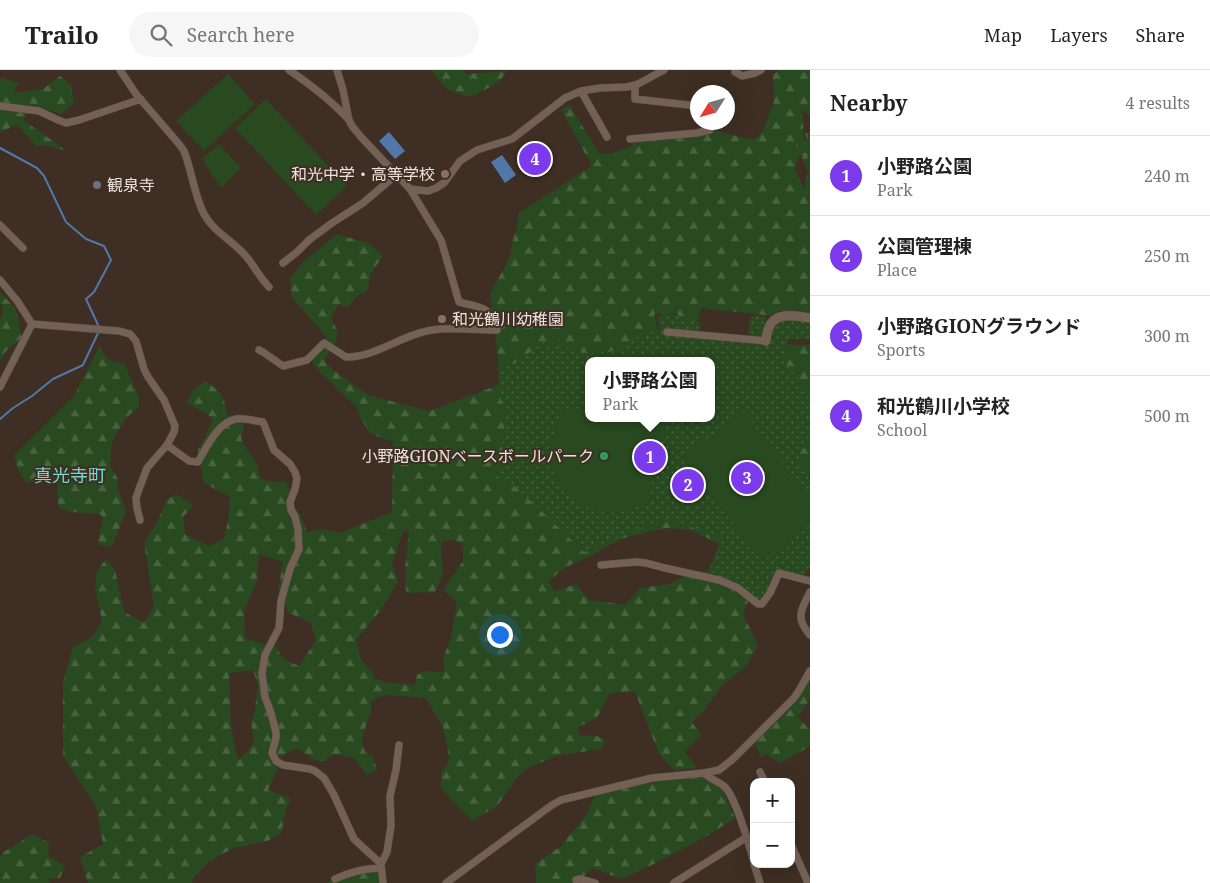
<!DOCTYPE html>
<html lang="en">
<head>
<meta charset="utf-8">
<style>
  body { margin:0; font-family:"Noto Serif","Noto Sans JP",serif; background:#f6f6f6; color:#222 }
  .controls { position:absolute; right:15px; bottom:15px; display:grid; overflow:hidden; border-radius:10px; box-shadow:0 5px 20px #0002 }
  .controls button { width:45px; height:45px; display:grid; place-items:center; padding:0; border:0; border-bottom:1px solid #e0e0e0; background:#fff; color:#222; font:25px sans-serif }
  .compass { position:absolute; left:690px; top:15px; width:45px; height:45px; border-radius:50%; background:#fff; box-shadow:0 5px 20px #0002; rotate:233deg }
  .you { position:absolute; left:499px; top:564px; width:18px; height:18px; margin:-12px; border:4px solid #fff; border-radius:50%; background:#1a73e8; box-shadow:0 0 0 8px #1a73e833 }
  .badge { display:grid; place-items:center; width:32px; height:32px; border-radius:50%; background:#7c3aed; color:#fff; font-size:16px; font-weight:700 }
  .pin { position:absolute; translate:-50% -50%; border:2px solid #fff; box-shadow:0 1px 5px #0006 }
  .popup { position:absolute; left:585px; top:287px; width:130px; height:65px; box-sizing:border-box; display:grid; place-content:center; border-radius:10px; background:#fff; filter:drop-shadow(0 1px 4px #0005); font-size:16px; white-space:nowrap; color:#767676 }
  .popup b { font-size:19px; color:#222 }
  .popup::after { content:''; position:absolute; left:50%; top:100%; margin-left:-10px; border:10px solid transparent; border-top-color:#fff }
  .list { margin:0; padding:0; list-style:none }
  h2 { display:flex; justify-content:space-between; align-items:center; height:65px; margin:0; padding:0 20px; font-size:21px }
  h2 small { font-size:16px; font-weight:400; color:#767676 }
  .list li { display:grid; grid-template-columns:32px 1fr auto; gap:15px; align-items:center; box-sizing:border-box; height:80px; padding:0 20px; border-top:1px solid #e0e0e0 }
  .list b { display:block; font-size:19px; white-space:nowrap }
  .list p { margin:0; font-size:16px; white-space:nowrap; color:#767676 }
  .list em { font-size:16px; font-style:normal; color:#767676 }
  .icon { flex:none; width:28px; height:28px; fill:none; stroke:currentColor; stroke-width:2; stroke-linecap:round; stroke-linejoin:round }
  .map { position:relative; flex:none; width:810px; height:813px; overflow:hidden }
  header { display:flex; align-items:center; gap:30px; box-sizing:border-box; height:70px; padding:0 25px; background:#fff; border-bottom:1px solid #e0e0e0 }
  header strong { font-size:24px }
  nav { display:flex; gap:28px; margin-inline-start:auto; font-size:18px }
  .search { width:350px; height:45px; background:#f6f6f6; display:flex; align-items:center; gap:12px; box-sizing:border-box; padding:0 18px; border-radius:28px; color:#767676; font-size:19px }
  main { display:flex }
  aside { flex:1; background:#fff }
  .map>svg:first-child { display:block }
  .forest { fill:url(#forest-firs); fill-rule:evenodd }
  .cemetery { fill:url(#cemetery-stones) }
  .park { fill:url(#park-dots); fill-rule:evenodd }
  .pitch { fill:#294920 }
  .water { fill:#5278a9 }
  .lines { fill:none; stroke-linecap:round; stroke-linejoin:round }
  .stream { stroke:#5278a9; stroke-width:2 }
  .minor-casing { stroke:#594b41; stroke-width:8 }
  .tertiary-casing { stroke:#594b41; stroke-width:10 }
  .minor { stroke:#746155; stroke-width:7 }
  .tertiary { stroke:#746155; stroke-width:9 }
  .education-dot { fill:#8d6e63; stroke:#3e2e23; stroke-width:2 }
  .worship-dot { fill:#6b7280; stroke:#3e2e23; stroke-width:2 }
  .leisure-dot { fill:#2e9e5b; stroke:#3e2e23; stroke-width:2 }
  .labels { text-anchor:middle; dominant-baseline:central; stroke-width:4; stroke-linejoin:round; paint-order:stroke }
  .poi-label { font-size:16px; fill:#ede2db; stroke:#3e2e23; text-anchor:end }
  .neighbourhood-label { font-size:18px; fill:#71d9cb; stroke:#3e2e23 }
</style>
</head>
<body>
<header>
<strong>Trailo</strong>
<div class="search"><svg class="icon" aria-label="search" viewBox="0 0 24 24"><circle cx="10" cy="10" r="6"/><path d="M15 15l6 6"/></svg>Search here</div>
<nav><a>Map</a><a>Layers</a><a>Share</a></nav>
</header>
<main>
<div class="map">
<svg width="810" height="813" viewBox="0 0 810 813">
  <defs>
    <pattern id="forest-firs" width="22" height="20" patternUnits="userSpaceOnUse" patternTransform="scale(1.25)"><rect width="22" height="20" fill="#294920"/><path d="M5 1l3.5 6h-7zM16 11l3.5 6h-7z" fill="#486340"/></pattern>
    <pattern id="cemetery-stones" width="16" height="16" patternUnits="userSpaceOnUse" patternTransform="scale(1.25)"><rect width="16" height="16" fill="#294920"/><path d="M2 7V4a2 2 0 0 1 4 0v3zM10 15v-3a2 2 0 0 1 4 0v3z" fill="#486340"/></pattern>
    <pattern id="park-dots" width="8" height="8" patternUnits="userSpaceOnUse" patternTransform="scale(1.25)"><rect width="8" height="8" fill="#294920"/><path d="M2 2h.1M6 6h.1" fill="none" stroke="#486340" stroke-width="1.8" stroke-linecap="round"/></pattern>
  </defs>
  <rect width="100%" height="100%" fill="#3e2e23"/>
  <!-- forest -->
  <path class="forest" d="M 431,0 L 464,0 L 466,4 L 507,1 L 499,12 L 475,25 L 464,26 L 447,19 Z
    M 779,0 L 810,0 L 810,46 L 802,39 L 804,70 L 795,99 L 810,132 L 810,243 L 791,240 L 779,241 L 772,246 L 701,238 L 698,251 L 683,251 L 676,243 L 654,244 L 660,267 L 751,274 L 810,275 L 810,400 L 809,401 L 810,424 L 747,289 L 589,291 L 557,338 L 706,434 L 753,519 L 743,544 L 758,576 L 745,597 L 720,618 L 704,641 L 692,652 L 701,665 L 685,682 L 697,698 L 675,700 L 668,694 L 659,684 L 635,622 L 610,623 L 597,648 L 578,657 L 580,665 L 597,666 L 605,670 L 602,679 L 559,685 L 530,697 L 519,705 L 497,736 L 472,751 L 445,723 L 441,717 L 441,702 L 448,693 L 449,686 L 443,657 L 426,628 L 387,625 L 375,628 L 374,630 L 371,631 L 371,641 L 363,664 L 362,672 L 365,682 L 373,687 L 377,700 L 367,705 L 354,688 L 334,684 L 325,691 L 314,690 L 297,678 L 281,686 L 278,698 L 268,720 L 291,729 L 286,739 L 281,764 L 267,771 L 231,779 L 209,792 L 194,807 L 192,813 L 88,813 L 80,787 L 103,774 L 96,736 L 63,686 L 63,612 L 73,577 L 92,567 L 102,551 L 95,519 L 97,501 L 106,489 L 115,500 L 124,542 L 144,553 L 154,536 L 144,473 L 157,452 L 167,429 L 176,424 L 194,435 L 183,447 L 185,464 L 209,476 L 224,469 L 228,451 L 230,427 L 204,413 L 198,380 L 213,350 L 207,344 L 187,333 L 192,321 L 206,311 C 221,323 224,324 227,344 L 244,355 L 241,368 L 247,380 L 258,395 L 258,402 L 263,410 L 276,412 L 285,411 C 291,420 290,427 294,435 C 299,445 304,450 307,462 L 322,459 L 340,463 L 392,442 L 393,372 L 371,364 L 360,348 L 357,337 L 338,320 L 313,294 L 313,284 L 327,267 L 292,228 L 290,208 L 303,192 L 337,164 L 370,174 L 383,186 L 371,203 L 367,221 L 357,226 L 347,238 L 339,234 L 331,247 L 338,263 L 335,274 L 324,289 L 332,299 L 368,325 L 429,341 L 501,314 L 490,224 L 508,191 L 518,151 L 519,143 L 592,96 L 561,40 L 569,35 L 600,84 L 612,84 L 633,75 L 630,69 L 714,60 L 753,70 L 763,61 L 774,31 L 773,5 ZM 666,458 L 691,460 L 719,474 L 708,502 L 694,501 L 670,514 L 640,518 L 625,535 L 589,530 L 576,514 L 555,521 L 548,511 L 568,496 L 593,485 L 602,479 L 624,468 ZM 409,460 L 405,497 L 406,523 L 435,522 L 443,504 L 441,483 L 442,472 L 454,469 L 463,476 L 463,491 L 443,520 L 457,532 L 451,568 L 445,583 L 443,591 L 444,602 L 424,601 L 417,605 L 415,615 L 389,613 L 373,608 L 374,604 L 361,590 L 356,570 L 380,541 L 398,512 L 392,493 L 403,462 ZM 259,484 L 283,492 L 278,521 L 289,543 L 311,553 L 316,570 L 299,596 L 283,589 L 276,576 L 266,575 L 245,568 L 244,541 L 257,511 ZM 253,600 L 258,615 L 254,645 L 251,652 L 254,673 L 245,684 L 238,690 L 231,655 L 229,603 Z
    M 60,6 L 71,15 L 74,33 L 61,44 L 33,35 L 23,50 L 67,81 L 46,75 L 36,76 L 17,54 L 0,63 L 0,9 L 2,8 L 19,13 L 13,23 L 43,19 Z
    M 0,222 L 16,239 L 22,267 L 6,281 L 0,292 L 0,248 L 2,246 L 3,235 L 0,235 Z
    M 100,275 C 105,290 110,292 124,293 L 139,327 L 139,337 L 126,348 L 112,372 L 110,396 L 118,409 L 118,419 L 126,441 L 112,477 L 98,475 L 99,465 L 103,448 L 100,444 L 71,442 L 58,437 L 57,412 L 26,412 L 18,400 L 14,385 L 74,326 Z
    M 810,597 L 810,629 L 798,647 L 810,660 L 810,676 L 790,688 L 778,693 L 767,684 L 761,687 L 754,673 L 791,638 Z
    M 701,707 L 721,718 L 735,748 C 700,772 661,791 622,809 L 592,798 L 577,813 L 536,813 L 535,794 L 561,776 L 586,745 L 596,724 L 656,712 Z
    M 32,764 L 50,773 L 48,786 L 65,796 L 60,808 L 49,809 L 50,813 L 0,813 L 0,787 L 4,782 Z
    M 380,799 L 384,813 L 326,813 L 343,807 Z"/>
  <!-- cemetery -->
  <path class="cemetery" d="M 810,61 L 810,129 L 804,120 L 808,102 L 796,75 L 807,69 L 805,64 Z"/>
  <!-- park -->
  <path class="park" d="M 664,242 L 700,252 L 699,266 L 748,271 L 750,247 C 757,245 764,246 769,251 L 810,245 L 810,269 L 788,269 L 783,291 L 799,309 L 798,317 L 810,323 L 810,370 L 800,383 L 799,395 L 810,410 L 810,498 L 803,506 L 778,499 L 768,521 L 761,530 L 758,530 L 741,514 L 711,502 L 723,468 L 665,449 L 584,482 L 506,408 L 494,412 L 501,391 L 505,350 L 499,319 L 498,295 L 514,294 L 545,271 L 586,283 L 609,282 L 625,276 L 636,268 L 660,259 L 657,249 ZM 589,291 L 711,291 L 711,348 L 589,348 Z"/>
  <!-- pitch -->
  <path class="pitch" d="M 228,4 L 255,34 L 204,81 L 176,51 Z
    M 266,29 L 347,116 L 316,145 L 235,58 Z
    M 219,74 L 241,98 L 221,118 L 202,89 Z
    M 589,338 L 589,348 L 667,348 L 647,434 L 610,443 L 596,441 L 580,434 L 565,422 L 560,415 L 555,406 L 550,392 L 548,380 L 562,340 Z
    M 744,341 L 810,429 L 810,455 L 762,491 L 683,387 Z"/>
  <!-- water -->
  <path class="water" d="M 389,62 L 405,81 L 395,89 L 379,71 Z
    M 502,85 L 516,105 L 505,113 L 491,92 Z"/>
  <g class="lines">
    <!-- stream -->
    <path class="stream" d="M 0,78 L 37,98 L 44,106 L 66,152 L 86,169 L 104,176 L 111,190 L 94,222 L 86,229 L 99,257
      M 0,349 L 13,338 L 32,326 L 53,309 L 83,295 L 98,263"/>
    <defs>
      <path id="minor" d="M 120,0 L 136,24 L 179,74 L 184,81 C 192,101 194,125 204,144 C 213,161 231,170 243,183 C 253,193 259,207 269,217
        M 289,0 C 311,15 331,30 349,50
        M 735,2 L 742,6 L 755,3 L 761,0
        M 635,15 L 635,29 L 698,36
        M 581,21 L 607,67
        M 0,36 L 39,41 L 58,50 L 66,53 L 79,50 L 141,29
        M 630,69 L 697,63 L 710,60 L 714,52
        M 410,119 L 428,121 L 436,118 L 444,113 L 460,91 L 477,80 L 512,69 L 565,28 L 581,21 L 600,18 L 627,17 L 638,14 L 664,0
        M 0,155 L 23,178
        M 283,193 L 297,182 L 309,170 L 332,153 L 363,133 L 396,105
        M 0,210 L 18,232 L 32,254 L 0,317
        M 32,254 L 119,261 L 130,264 L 136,271 L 144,299 L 148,307 L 164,330 L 175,356 L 174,362 L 167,375 L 147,398 L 139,419 L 136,428 L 137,438 L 140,450
        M 667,262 L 766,271
        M 259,280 L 263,282 L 283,296 L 307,290 L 324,273 L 346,287 C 372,288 398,268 423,262 C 444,256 475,260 497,260 C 490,235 481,238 459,232 L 441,170 L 430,152 L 410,119 L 361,67 L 352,56 L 349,50 L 343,20 L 337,0
        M 167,375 L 189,391 L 198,392 C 206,378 218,352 236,349 C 245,348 255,351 263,352 L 274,380 L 290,394 L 295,402 L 297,409 L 295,419 L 290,432 L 291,440 L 295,447 L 298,459 L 299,479 L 290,499 L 281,531 L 279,558 L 265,585 L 262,603 L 265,627 L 271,643 L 276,662 L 276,668 L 272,683 L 276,691 L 283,695 L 310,699 L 315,701 L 324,708 L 333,723 L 354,769 L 381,794
        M 601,495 L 636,492 L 646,493 L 665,498 L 719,510 L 738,518 L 758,534 L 762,534 L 770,523 L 779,503 L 810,511
        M 810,522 C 801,540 795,548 810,565
        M 760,702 L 765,712
        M 704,703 C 710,709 717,711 724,716 C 736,727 749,775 754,792
        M 791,774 L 808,813
        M 754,794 L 760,813
        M 335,809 C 350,802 365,798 381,798
        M 576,810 L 580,809 L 595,813
        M 383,813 L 381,794 L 387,782 L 391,756 L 390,726 L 396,700 L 399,675
        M 446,813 L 552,735 L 561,730 L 652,708 L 704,703 L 719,700 L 733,689 L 794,628 L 800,619 L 810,601
        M 674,813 L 747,767"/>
      <path id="tertiary" d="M 766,271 C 768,241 788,244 810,248"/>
    </defs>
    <!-- minor casing -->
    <use href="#minor" class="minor-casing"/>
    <!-- tertiary casing -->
    <use href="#tertiary" class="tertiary-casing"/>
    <!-- minor -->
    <use href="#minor" class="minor"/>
    <!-- tertiary -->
    <use href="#tertiary" class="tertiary"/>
  </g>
  <!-- markers -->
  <g class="education-dot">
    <circle cx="445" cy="104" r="5"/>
    <circle cx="442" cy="249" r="5"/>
  </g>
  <circle class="worship-dot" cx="97" cy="115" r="5"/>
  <circle class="leisure-dot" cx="604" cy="386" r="5"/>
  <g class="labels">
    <!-- poi labels -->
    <g class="poi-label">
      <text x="435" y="104">和光中学・高等学校</text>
      <text x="107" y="115" text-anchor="start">観泉寺</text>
      <text x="452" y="249" text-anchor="start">和光鶴川幼稚園</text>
      <text x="594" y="386">小野路GIONベースボールパーク</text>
    </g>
    <!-- neighbourhood labels -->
    <g class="neighbourhood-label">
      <text x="70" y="405">真光寺町</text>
    </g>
  </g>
</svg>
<div class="controls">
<button>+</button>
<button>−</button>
</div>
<svg class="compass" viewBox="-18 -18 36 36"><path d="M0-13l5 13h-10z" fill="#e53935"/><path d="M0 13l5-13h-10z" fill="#767676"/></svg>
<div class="you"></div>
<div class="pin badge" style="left:650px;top:387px">1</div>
<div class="popup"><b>小野路公園</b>Park</div>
<div class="pin badge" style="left:688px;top:415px">2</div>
<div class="pin badge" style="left:747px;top:408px">3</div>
<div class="pin badge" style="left:535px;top:89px">4</div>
</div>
<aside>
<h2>Nearby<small>4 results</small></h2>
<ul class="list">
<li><span class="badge">1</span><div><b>小野路公園</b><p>Park</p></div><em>240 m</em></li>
<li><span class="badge">2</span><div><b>公園管理棟</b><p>Place</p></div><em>250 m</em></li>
<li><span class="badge">3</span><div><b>小野路GIONグラウンド</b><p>Sports</p></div><em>300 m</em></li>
<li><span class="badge">4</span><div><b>和光鶴川小学校</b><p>School</p></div><em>500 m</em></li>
</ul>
</aside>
</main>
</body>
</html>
